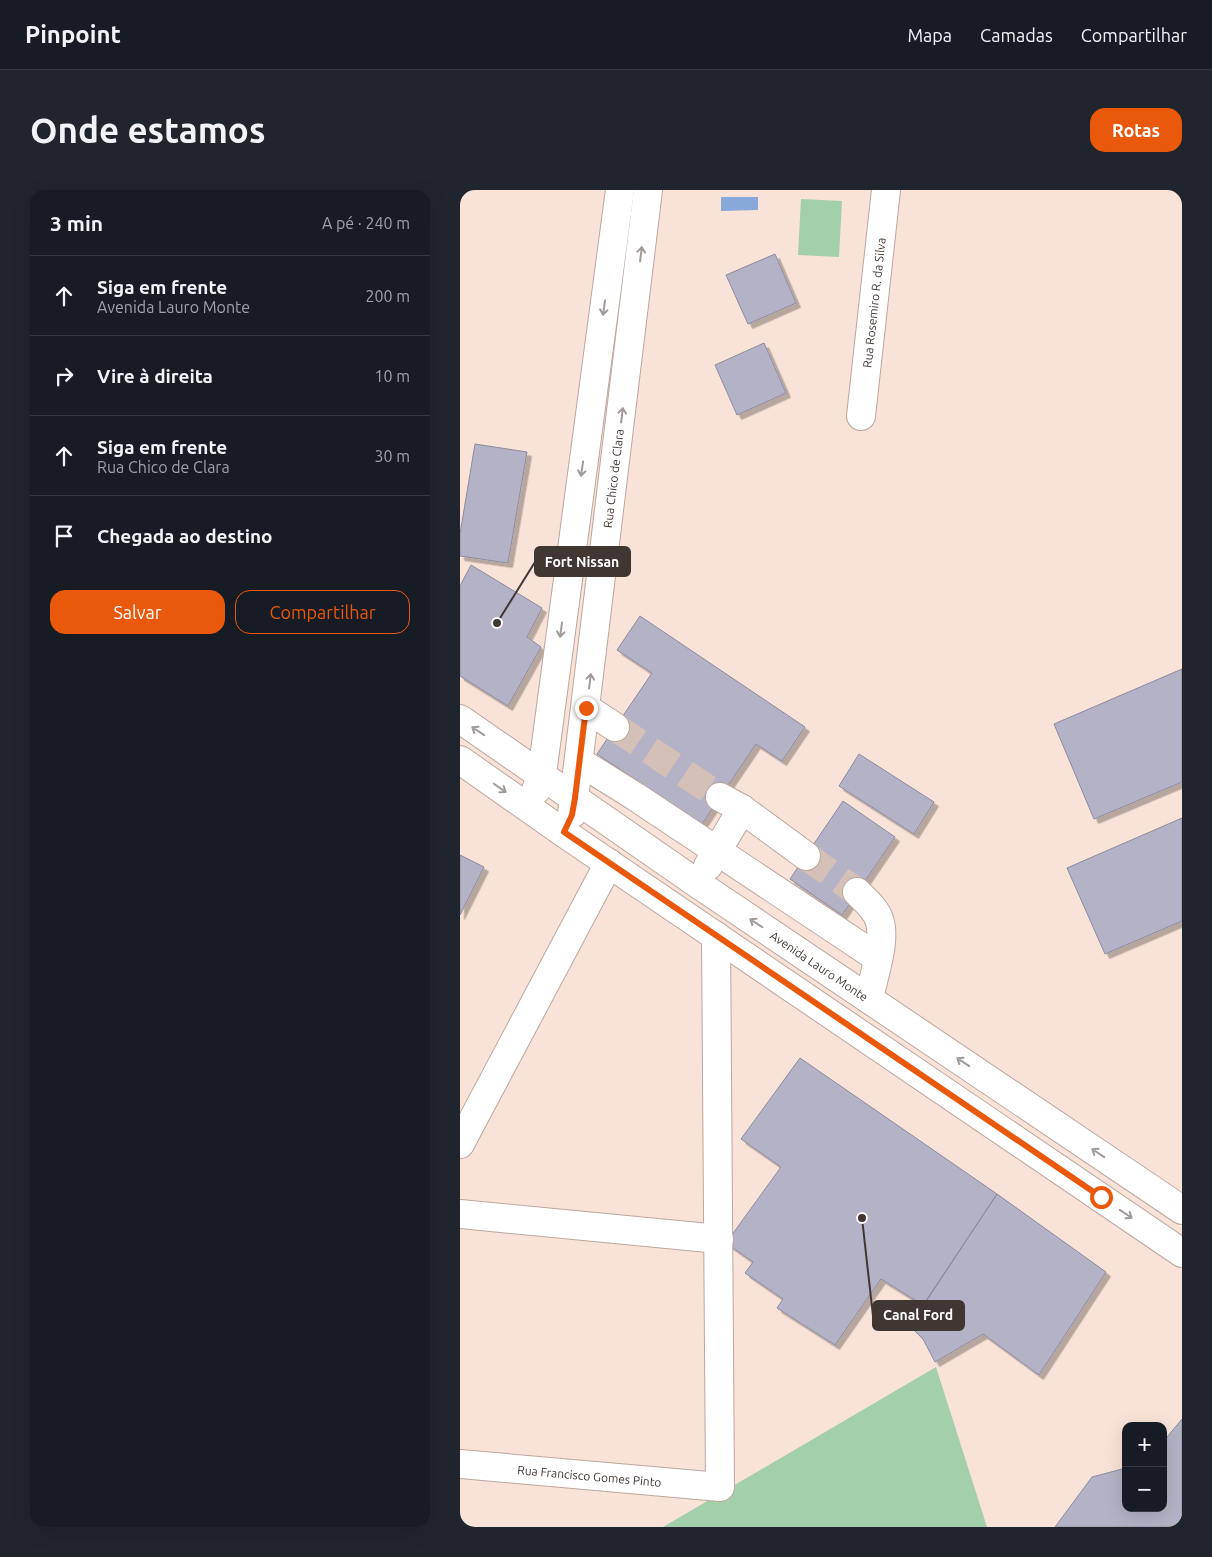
<!DOCTYPE html>
<html lang="pt">
<head>
<meta charset="utf-8">
<style>
  body { margin:0; font-family:Ubuntu,sans-serif; background:#20242c; color:#f1f3f6 }
  .controls { position:absolute; right:15px; bottom:15px; display:grid; overflow:hidden; border-radius:10px; box-shadow:0 5px 20px #0002 }
  .controls button { width:45px; height:45px; display:grid; place-items:center; padding:0; border:0; border-bottom:1px solid #363941; background:#171b24; color:#f1f3f6; font:25px sans-serif }
  .stop { position:absolute; width:15px; height:15px; margin:-11px; border:4px solid #ea580c; border-radius:50%; background:#fff }
  .stop.end { background:#ea580c; border-color:#fff; box-shadow:0 1px 5px #0008 }
  .list { margin:0; padding:0; list-style:none }
  h2 { display:flex; justify-content:space-between; align-items:center; height:65px; margin:0; padding:0 20px; font-size:21px }
  h2 small { font-size:16px; font-weight:400; color:#9ea1a6 }
  .list li { display:grid; grid-template-columns:32px 1fr auto; gap:15px; align-items:center; box-sizing:border-box; height:80px; padding:0 20px; border-top:1px solid #363941 }
  .list b { display:block; font-size:19px; white-space:nowrap }
  .list p { margin:0; font-size:16px; white-space:nowrap; color:#9ea1a6 }
  .list em { font-size:16px; font-style:normal; color:#9ea1a6 }
  .actions { display:flex; gap:10px; padding:15px 20px }
  .actions a { flex:1; padding:11px 0; border:1px solid #ea580c; border-radius:15px; text-align:center; font-size:18px; color:#ea580c }
  .actions .main { background:#ea580c; color:#fff }
  .icon { flex:none; width:28px; height:28px; fill:none; stroke:currentColor; stroke-width:2; stroke-linecap:round; stroke-linejoin:round }
  .map { position:relative; flex:none; width:722px; height:1337px; overflow:hidden; border-radius:15px }
  header { display:flex; align-items:center; gap:30px; box-sizing:border-box; height:70px; padding:0 25px; background:#171b24; border-bottom:1px solid #363941 }
  header strong { font-size:24px }
  nav { display:flex; gap:28px; margin-inline-start:auto; font-size:18px }
  .intro { display:flex; align-items:center; justify-content:space-between; box-sizing:border-box; height:120px; padding:0 30px }
  h1 { margin:0; font-size:35px }
  .button { padding:12px 22px; border-radius:15px; background:#ea580c; color:#fff; font-size:18px; font-weight:700 }
  main { display:flex; gap:30px; padding:0 30px }
  aside { flex:1; background:#171b24; border-radius:15px; box-shadow:0 5px 20px #0002 }
  .map>svg:first-child { display:block }
  .green { fill:#a3cfab }
  .water { fill:#87a8d8 }
  .building { fill:#b4b2c6; stroke:#8d8b9e; filter:url(#shadow) }
  .lines { fill:none; stroke-linecap:round; stroke-linejoin:round }
  .minor-tunnel { stroke:#d4c0b7; stroke-width:28; stroke-dasharray:28 14; stroke-linecap:butt }
  .minor-casing { stroke:#bda79e; stroke-width:30 }
  .minor { stroke:#fff; stroke-width:28 }
  .oneway { stroke:#a09b99 }
  .route { stroke:#ea580c; stroke-width:6 }
  .labels { text-anchor:middle; dominant-baseline:central; stroke-width:4; stroke-linejoin:round; paint-order:stroke }
  .street-label { font-size:12px; fill:#403733; stroke:#fff }
  .leader { fill:none; stroke:#403733; stroke-width:2 }
  .callout-dot { fill:#403733; stroke:#fff; stroke-width:2 }
  .callout { fill:#403733; stroke:#403733; stroke-width:2 }
  .callout-label { font-size:14px; text-anchor:middle; font-weight:bold; fill:#fff }
</style>
</head>
<body>
<header>
<strong>Pinpoint</strong>
<nav><a>Mapa</a><a>Camadas</a><a>Compartilhar</a></nav>
</header>
<div class="intro"><h1>Onde estamos</h1><a class="button">Rotas</a></div>
<main>
<aside>
<h2>3 min<small>A pé · 240 m</small></h2>
<ul class="list">
<li><svg class="icon" aria-label="ahead" viewBox="0 0 24 24"><path d="M12 20V5M6 11l6-6 6 6"/></svg><div><b>Siga em frente</b><p>Avenida Lauro Monte</p></div><em>200 m</em></li>
<li><svg class="icon" aria-label="right" viewBox="0 0 24 24"><path d="M7 20v-9h11M14 6l5 5-5 5"/></svg><div><b>Vire à direita</b></div><em>10 m</em></li>
<li><svg class="icon" aria-label="ahead" viewBox="0 0 24 24"><path d="M12 20V5M6 11l6-6 6 6"/></svg><div><b>Siga em frente</b><p>Rua Chico de Clara</p></div><em>30 m</em></li>
<li><svg class="icon" aria-label="arrive" viewBox="0 0 24 24"><path d="M6 21V4h12l-3 4 3 4H6"/></svg><div><b>Chegada ao destino</b></div></li>
</ul>
<div class="actions"><a class="main">Salvar</a><a>Compartilhar</a></div>
</aside>
<div class="map">
<svg width="722" height="1337" viewBox="0 0 722 1337">
  <defs>
    <filter id="shadow"><feDropShadow dx="4.5" dy="4.5" stdDeviation="0" flood-color="#0004"/></filter>
  </defs>
  <rect width="100%" height="100%" fill="#f9e2d8"/>
  <!-- green -->
  <path class="green" d="M 341,9 L 382,11 L 379,67 L 338,65 Z
    M 476,1177 L 527,1337 L 203,1337 Z"/>
  <!-- water -->
  <path class="water" d="M 261,7 L 298,7 L 298,20 L 261,21 Z"/>
  <!-- building -->
  <path class="building" d="M 315,64 L 336,113 L 288,134 L 266,85 Z
    M 304,153 L 326,203 L 277,225 L 255,175 Z
    M 15,254 L 67,262 L 48,373 L 0,366 L 0,344 Z
    M 11,375 L 82,418 L 67,447 L 81,457 L 48,516 L 0,486 L 0,396 Z
    M 180,426 L 345,537 L 322,571 L 296,554 L 242,634 L 137,564 L 192,483 L 157,460 Z
    M 722,479 L 722,592 L 634,629 L 594,534 Z
    M 399,564 L 474,612 L 454,644 L 379,596 Z
    M 383,611 L 435,647 L 382,725 L 330,689 Z
    M 722,628 L 722,731 L 645,764 L 607,678 Z
    M 0,665 L 24,677 L 0,725 Z
    M 340,868 L 537,1004 L 463,1115 L 421,1089 L 375,1155 L 317,1118 L 323,1109 L 285,1083 L 293,1072 L 266,1053 L 321,977 L 281,949 Z
    M 537,1004 L 646,1082 L 579,1185 L 523,1144 L 475,1172 L 463,1149 L 450,1136 Z
    M 722,1229 L 722,1337 L 595,1337 L 632,1287 L 666,1278 L 666,1318 L 703,1318 L 703,1252 Z"/>
  <g class="lines">
    <!-- minor-tunnel -->
    <path class="minor-tunnel" d="M 155,537 L 260,607
      M 346,666 L 397,702"/>
    <defs>
      <g id="minor">
        <path id="s1" d="M 401,226 L 426,0"/>
        <path d="M 126,518 L 155,537"/>
        <path id="s2" d="M 0,529 L 238,694 L 722,1020"/>
        <path d="M 0,570 L 104,643 L 722,1063"/>
        <path d="M 120,572 L 176,607 L 418,768"/>
        <path d="M 76,600 L 82,584 L 160,0"/>
        <path d="M 260,607 L 282,619 L 346,666"/>
        <path id="s3" d="M 112,624 L 188,0"/>
        <path d="M 248,676 L 282,619"/>
        <path d="M 397,702 C 405,710 415,718 419,729 C 427,750 413,787 409,809"/>
        <path d="M 0,954 L 149,673"/>
        <path d="M 0,1024 L 259,1049"/>
        <path id="s4" d="M 0,1274 L 260,1297 L 256,746"/>
      </g>
    </defs>
    <!-- minor casing -->
    <use href="#minor" class="minor-casing"/>
    <!-- minor -->
    <use href="#minor" class="minor"/>
  </g>
  <!-- one-way arrows -->
  <defs><path id="oneway-shaft" d="M-6 0H5M1.5-3L5.5 0L1.5 3" fill="none" stroke-width="1.6" stroke-linecap="round" stroke-linejoin="round" transform="scale(1.25)"/></defs>
  <g class="oneway">
    <use href="#oneway-shaft" transform="translate(181 64) rotate(-83)"/>
    <use href="#oneway-shaft" transform="translate(144 118) rotate(98)"/>
    <use href="#oneway-shaft" transform="translate(162 225) rotate(-83)"/>
    <use href="#oneway-shaft" transform="translate(122 279) rotate(98)"/>
    <use href="#oneway-shaft" transform="translate(101 440) rotate(98)"/>
    <use href="#oneway-shaft" transform="translate(130 491) rotate(-83)"/>
    <use href="#oneway-shaft" transform="translate(18 541) rotate(-146)"/>
    <use href="#oneway-shaft" transform="translate(40 598) rotate(35)"/>
    <use href="#oneway-shaft" transform="translate(296 733) rotate(-146)"/>
    <use href="#oneway-shaft" transform="translate(503 872) rotate(-146)"/>
    <use href="#oneway-shaft" transform="translate(638 963) rotate(-146)"/>
    <use href="#oneway-shaft" transform="translate(666 1024) rotate(34)"/>
  </g>
  <g class="lines">
    <!-- route -->
    <path class="route" d="M 126,518 L 115,608 L 112,625 L 104,642 L 641,1007"/>
  </g>
  <g class="labels">
    <!-- street labels -->
    <g class="street-label">
      <text stroke="none"><textPath href="#s1" startOffset="114">Rua Rosemiro R. da Silva</textPath></text>
      <text stroke="none"><textPath href="#s3" startOffset="338">Rua Chico de Clara</textPath></text>
      <text stroke="none"><textPath href="#s2" startOffset="436">Avenida Lauro Monte</textPath></text>
      <text stroke="none"><textPath href="#s4" startOffset="130">Rua Francisco Gomes Pinto</textPath></text>
    </g>
  </g>
  <!-- callouts -->
  <path class="leader" d="M37 433L75 372M402 1028L413 1126"/>
  <g class="callout-dot">
    <circle cx="37" cy="433" r="5"/>
    <circle cx="402" cy="1028" r="5"/>
  </g>
  <g class="callout">
    <rect x="75" y="357" width="95" height="29" rx="5"/>
    <rect x="413" y="1111" width="91" height="29" rx="5"/>
  </g>
  <g class="callout-label">
    <text x="122" y="377">Fort Nissan</text>
    <text x="458" y="1130">Canal Ford</text>
  </g>
</svg>
<div class="controls">
<button>+</button>
<button>−</button>
</div>
<div class="stop" style="left:641px;top:1007px"></div>
<div class="stop end" style="left:126px;top:518px"></div>
</div>
</main>
</body>
</html>
